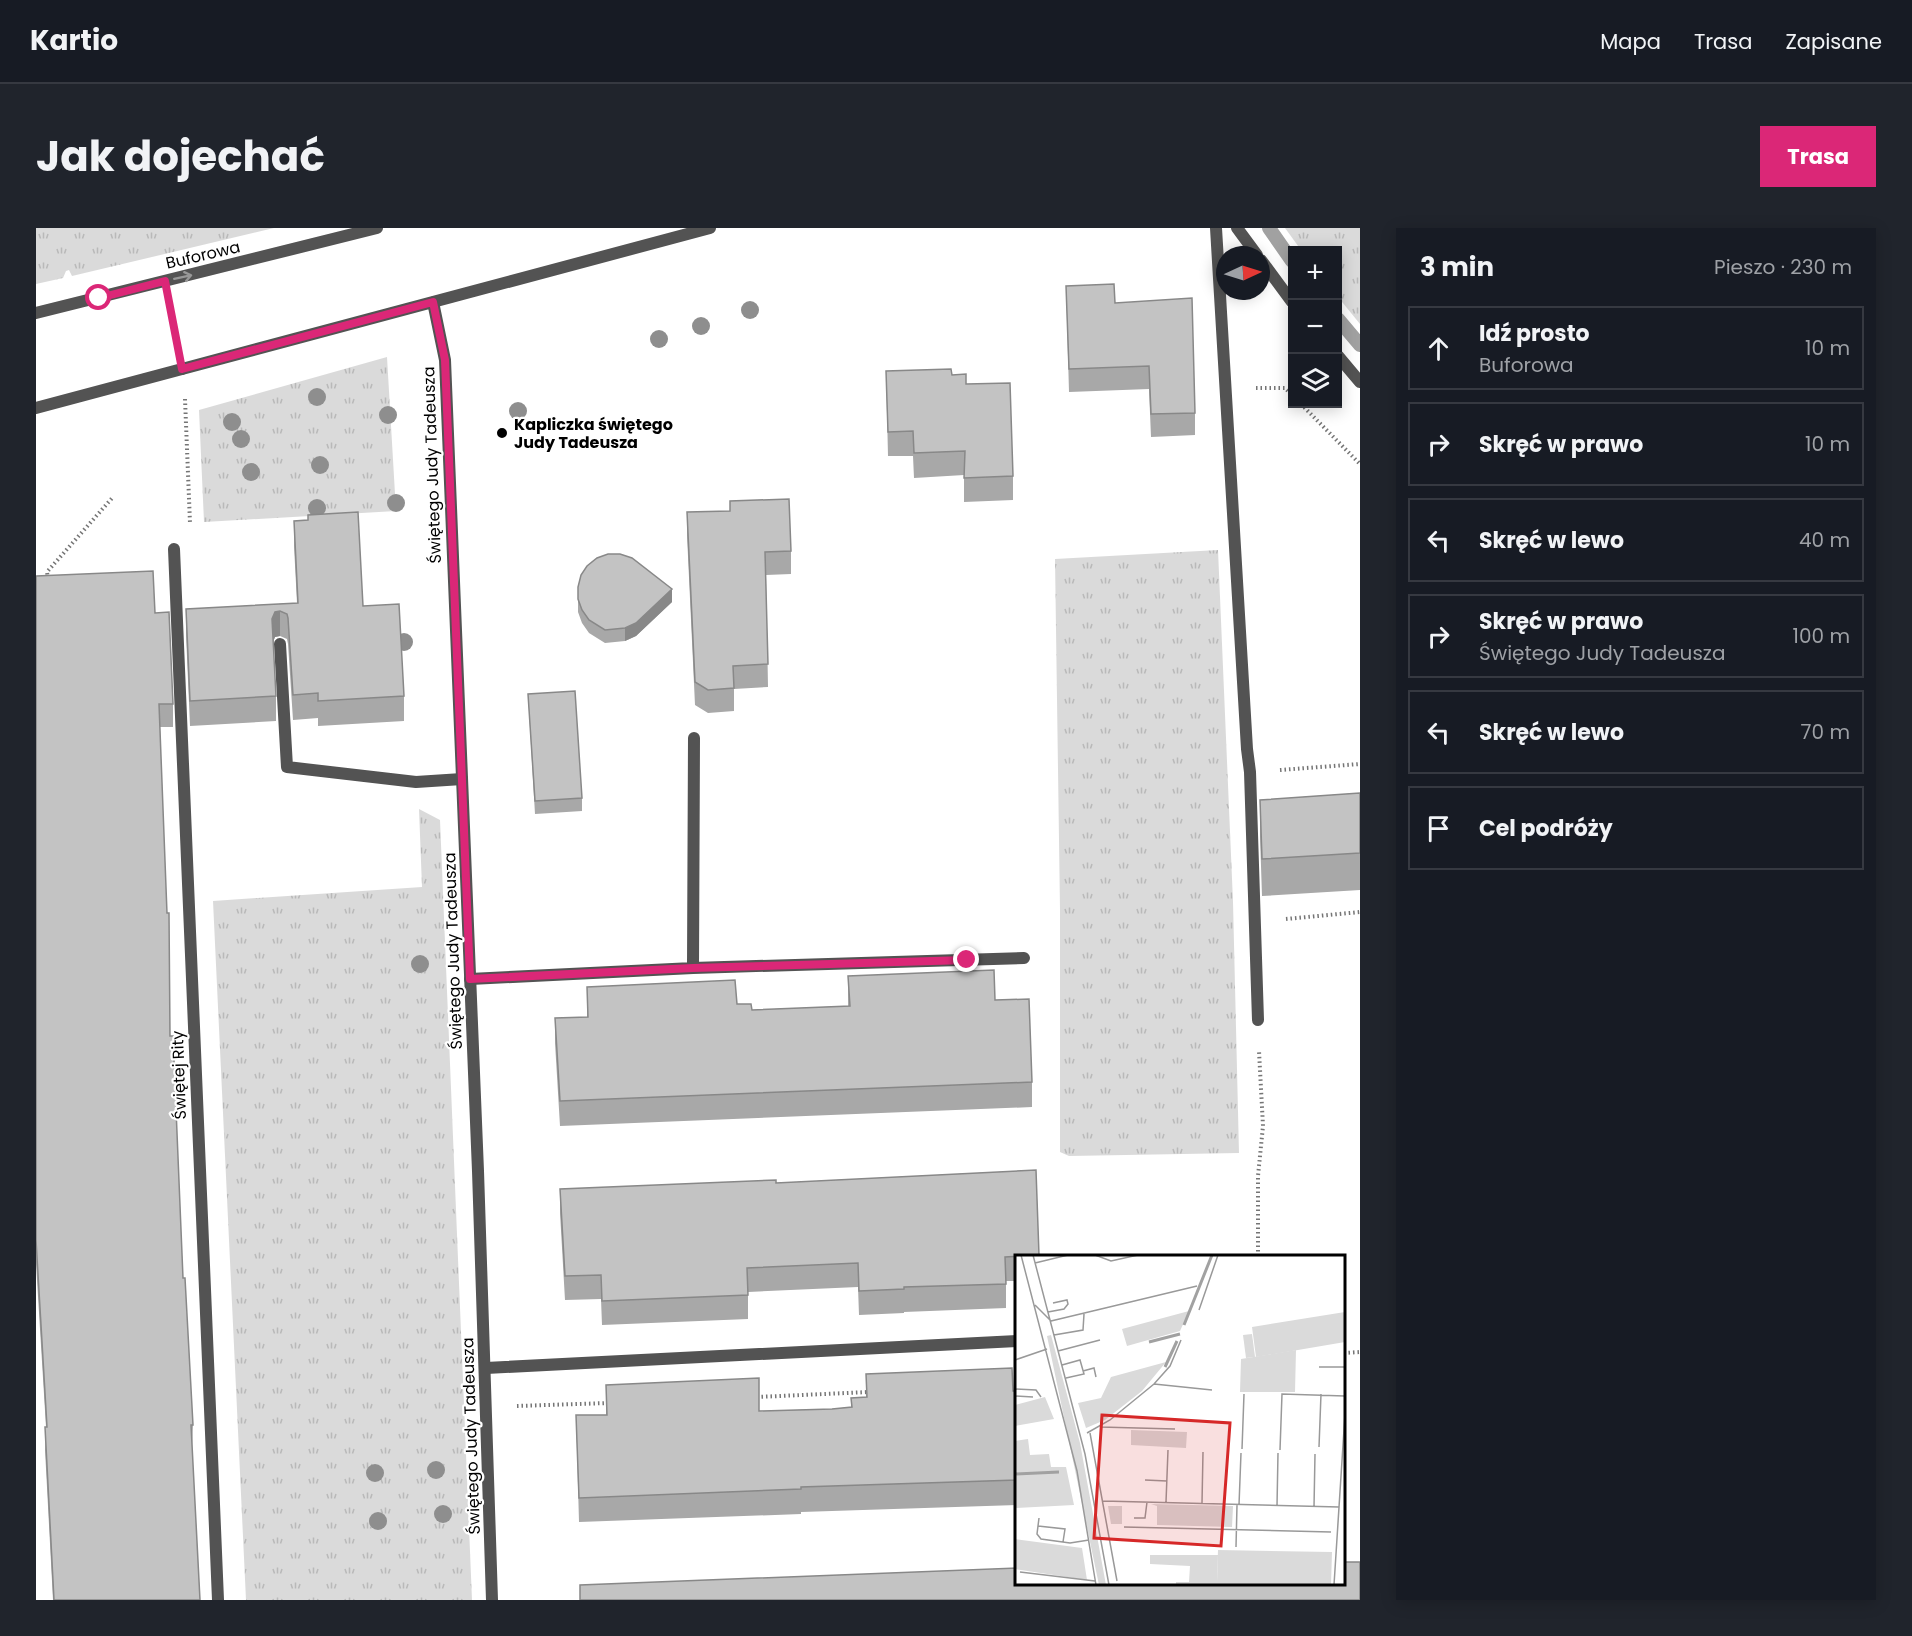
<!DOCTYPE html>
<html lang="pl">
<head>
<meta charset="utf-8">
<style>
  body { margin:0; font-family:Poppins,sans-serif; background:#20242c; color:#f1f3f6 }
  .controls { position:absolute; right:18px; top:18px; display:grid; overflow:hidden; border-radius:0px; box-shadow:0 3px 15px #0003 }
  .controls button { width:54px; height:54px; display:grid; place-items:center; padding:0; border:0; border-bottom:2px solid #363941; background:#171b24; color:#f1f3f6; font:30px sans-serif }
  .compass { position:absolute; left:1180px; top:18px; width:54px; height:54px; border-radius:50%; background:#171b24; box-shadow:0 3px 15px #0003; rotate:86deg }
  .stop { position:absolute; width:18px; height:18px; margin:-14px; border:4px solid #db2777; border-radius:50%; background:#fff }
  .stop.end { background:#db2777; border-color:#fff; box-shadow:0 2px 6px #0008 }
  .list { margin:0; padding:0; list-style:none }
  h2 { display:flex; justify-content:space-between; align-items:center; height:78px; margin:0; padding:0 24px; font-size:26px }
  h2 small { font-size:20px; font-weight:400; color:#9ea1a6 }
  .list li { display:grid; grid-template-columns:39px 1fr auto; gap:18px; align-items:center; box-sizing:border-box; height:84px; margin:0 12px 12px; padding:0 12px; border:2px solid #363941; border-radius:0px }
  .list b { display:block; font-size:22px; white-space:nowrap }
  .list p { margin:0; font-size:20px; white-space:nowrap; color:#9ea1a6 }
  .list em { font-size:20px; font-style:normal; color:#9ea1a6 }
  .icon { flex:none; width:33px; height:33px; fill:none; stroke:currentColor; stroke-width:2; stroke-linecap:round; stroke-linejoin:round }
  .map { position:relative; flex:none; width:1324px; height:1372px; overflow:hidden; border-radius:0px }
  header { display:flex; align-items:center; gap:36px; box-sizing:border-box; height:84px; padding:0 30px; background:#171b24; border-bottom:2px solid #363941 }
  header strong { font-size:28px }
  nav { display:flex; gap:33px; margin-inline-start:auto; font-size:21px }
  .intro { display:flex; align-items:center; justify-content:space-between; box-sizing:border-box; height:144px; padding:0 36px }
  h1 { margin:0; font-size:42px }
  .button { padding:15px 27px; border-radius:0px; background:#db2777; color:#fff; font-size:21px; font-weight:700 }
  main { display:flex; gap:36px; padding:0 36px }
  aside { flex:1; background:#171b24; border-radius:0px; box-shadow:0 3px 15px #0003 }
  .map>svg:first-child { display:block }
  .grass { fill:url(#grass-tufts) }
  .lines { fill:none; stroke-linecap:round; stroke-linejoin:round }
  .stream { stroke:#a1a1a1; stroke-width:14 }
  .path { stroke:#757575; stroke-width:4; stroke-dasharray:1.5 3; stroke-linecap:butt }
  .service { stroke:#535353; stroke-width:12 }
  .minor { stroke:#535353; stroke-width:12 }
  .tree { fill:#8e8e8e }
  .wall { fill:#a8a8a8 }
  .shaded-wall { fill:#888 }
  .building { fill:#c3c3c3; stroke:#888; stroke-width:1.5 }
  .oneway { stroke:#989898 }
  .route { stroke:#db2777; stroke-width:8 }
  .poi-dot { fill:#000; stroke:#fff; stroke-width:2 }
  .labels { text-anchor:middle; dominant-baseline:central; stroke-width:4.5; stroke-linejoin:round; paint-order:stroke }
  .street-label { font-size:16px; fill:#000; stroke:#fff }
  .poi-label { font-size:16px; font-weight:bold; fill:#000; stroke:#fff; text-anchor:start }
  .inset-river { fill:none; stroke:#a1a1a1; stroke-width:3 }
  .inset-road { fill:none; stroke:#999; stroke-width:1.5 }
  .view { fill:#d62828; fill-opacity:0.15; stroke:#d62828; stroke-width:3 }
  .inset-edge { fill:none; stroke:#000; stroke-width:3 }
</style>
</head>
<body>
<header>
<strong>Kartio</strong>
<nav><a>Mapa</a><a>Trasa</a><a>Zapisane</a></nav>
</header>
<div class="intro"><h1>Jak dojechać</h1><a class="button">Trasa</a></div>
<main>
<div class="map">
<svg width="1324" height="1372" viewBox="0 0 1324 1372">
  <defs>
    <pattern id="grass-tufts" width="24" height="20" patternUnits="userSpaceOnUse" patternTransform="scale(1.5)"><rect width="24" height="20" fill="#dadada"/><path d="M3 7l-1-3M5 7V3M7 7l1-3M15 17l-1-3M17 17v-4M19 17l1-3" fill="none" stroke="#b9b9b9"/></pattern>
  </defs>
  <rect width="100%" height="100%" fill="#fff"/>
  <!-- grass -->
  <path class="grass" d="M 0,0 L 238,0 L 36,48 L 33,42 L 30,43 L 27,50 L 0,56 Z
    M 1249,0 L 1324,0 L 1324,96 L 1302,69 L 1302,22 L 1265,22 Z
    M 351,129 L 360,283 L 168,294 L 163,182 Z
    M 1182,322 L 1197,674 L 1203,925 L 1033,928 L 1024,924 L 1024,681 L 1019,331 Z
    M 383,581 L 404,592 L 436,1372 L 210,1372 L 177,673 L 386,659 Z"/>
  <g class="lines">
    <!-- stream -->
    <path class="stream" d="M 1233,0 L 1256,33
      M 1302,91 L 1324,117"/>
    <!-- path -->
    <path class="path" d="M 135,82 L 140,110
      M 1220,160 L 1249,160 L 1256,167
      M 149,171 L 154,295
      M 1265,176 L 1324,236
      M 12,351 L 11,344 L 77,269
      M 1244,542 L 1324,536
      M 1250,691 L 1324,684
      M 1222,1028 L 1222,948 L 1227,898 L 1223,823
      M 1308,1125 L 1324,1124
      M 721,1169 L 833,1164
      M 481,1178 L 572,1175"/>
    <!-- service -->
    <path class="service" d="M 1180,0 L 1211,521 L 1214,544 L 1222,792
      M 0,180 L 146,141
      M 138,321 L 182,1372
      M 244,416 L 251,539 L 380,554 L 426,551
      M 657,740 L 658,510
      M 434,751 L 657,740 L 988,730
      M 450,1140 L 981,1113"/>
    <!-- minor -->
    <path class="minor" d="M 1201,0 L 1221,27
      M 1225,32 L 1256,74
      M 397,74 L 409,132 L 442,943 L 456,1372
      M 0,85 L 341,0
      M 1302,128 L 1324,154
      M 146,141 L 674,0"/>
  </g>
  <!-- trees -->
  <g class="tree">
    <circle cx="714" cy="82" r="9"/>
    <circle cx="665" cy="98" r="9"/>
    <circle cx="623" cy="111" r="9"/>
    <circle cx="281" cy="169" r="9"/>
    <circle cx="482" cy="183" r="9"/>
    <circle cx="352" cy="187" r="9"/>
    <circle cx="196" cy="194" r="9"/>
    <circle cx="205" cy="211" r="9"/>
    <circle cx="284" cy="237" r="9"/>
    <circle cx="215" cy="244" r="9"/>
    <circle cx="360" cy="275" r="9"/>
    <circle cx="281" cy="280" r="9"/>
    <circle cx="368" cy="414" r="9"/>
    <circle cx="384" cy="736" r="9"/>
    <circle cx="400" cy="1242" r="9"/>
    <circle cx="339" cy="1245" r="9"/>
    <circle cx="407" cy="1286" r="9"/>
    <circle cx="342" cy="1293" r="9"/>
  </g>
  <!-- wall -->
  <path class="wall" d="M 1030,58 L 1079,75 L 1159,185 L 1159,207 L 1115,209 L 1113,161 L 1033,164 Z
    M 850,143 L 916,147 L 930,156 L 977,248 L 977,272 L 928,274 L 928,247 L 878,250 L 877,228 L 852,228 Z
    M 651,284 L 755,323 L 755,346 L 730,347 L 732,459 L 698,461 L 698,483 L 672,485 L 659,477 L 651,307 Z
    M 258,293 L 327,378 L 368,468 L 368,493 L 282,498 L 282,490 L 257,492 L 252,416 L 251,411 L 244,408 L 239,409 L 237,414 L 240,468 L 240,493 L 154,498 L 150,406 L 150,381 L 261,375 L 258,318 Z
    M 0,348 L 119,385 L 137,476 L 137,499 L 124,499 L 134,808 L 147,1050 L 157,1197 L 156,1220 L 164,1372 L 17,1372 L 9,1222 L 10,1199 L 0,1036 Z
    M 542,359 L 636,374 L 600,408 L 589,413 L 569,415 L 553,405 L 546,395 L 542,384 Z
    M 492,466 L 546,570 L 546,583 L 499,586 Z
    M 1324,565 L 1324,662 L 1226,668 L 1224,608 L 1224,572 Z
    M 812,748 L 959,772 L 996,854 L 996,879 L 524,898 L 519,815 L 519,790 L 551,789 L 551,759 L 701,776 L 716,782 L 812,778 Z
    M 1000,942 L 1003,1029 L 981,1029 L 981,1053 L 970,1053 L 970,1080 L 868,1084 L 868,1085 L 823,1087 L 822,1059 L 712,1064 L 712,1091 L 566,1097 L 565,1071 L 529,1072 L 524,985 L 524,961 L 740,955 Z
    M 830,1146 L 981,1163 L 981,1277 L 765,1284 L 765,1286 L 543,1294 L 540,1187 L 570,1187 L 570,1157 L 723,1183 L 796,1181 L 815,1179 L 815,1170 L 830,1169 Z"/>
  <!-- shaded-wall -->
  <path class="shaded-wall" d="M 636,361 L 636,374 L 600,408 L 589,413 L 589,400 Z
    M 244,383 L 244,408 L 239,409 L 236,416 L 236,391 L 239,384 Z"/>
  <!-- building -->
  <path class="building" d="M 1078,56 L 1079,75 L 1156,70 L 1159,185 L 1115,186 L 1113,138 L 1033,141 L 1030,58 Z
    M 915,141 L 916,147 L 930,146 L 930,156 L 974,155 L 977,248 L 928,250 L 929,223 L 878,225 L 877,203 L 852,204 L 850,143 Z
    M 753,271 L 755,323 L 729,324 L 732,436 L 697,438 L 698,460 L 672,462 L 659,454 L 651,284 L 694,283 L 694,273 Z
    M 322,284 L 327,378 L 363,376 L 368,468 L 282,473 L 282,465 L 257,467 L 252,390 L 251,386 L 244,383 L 239,384 L 236,391 L 240,468 L 154,473 L 150,381 L 262,375 L 258,293 L 272,292 L 272,287 Z
    M 572,326 L 584,326 L 596,330 L 636,361 L 600,395 L 589,400 L 569,402 L 553,392 L 546,382 L 542,371 L 542,359 L 545,347 L 551,338 L 561,330 Z
    M 117,343 L 119,385 L 133,384 L 137,476 L 123,476 L 131,685 L 133,685 L 134,808 L 137,808 L 147,1050 L 149,1050 L 157,1197 L 155,1197 L 164,1372 L 18,1372 L 9,1199 L 11,1199 L 0,1012 L 0,348 Z
    M 539,463 L 546,570 L 499,573 L 492,466 Z
    M 1324,565 L 1324,625 L 1226,631 L 1224,572 Z
    M 958,742 L 959,772 L 993,771 L 996,854 L 524,873 L 519,790 L 552,789 L 551,759 L 699,752 L 701,776 L 715,776 L 716,782 L 814,778 L 812,748 Z
    M 1000,942 L 1003,1027 L 969,1029 L 970,1056 L 868,1059 L 868,1061 L 823,1063 L 822,1035 L 711,1040 L 712,1067 L 566,1073 L 565,1047 L 529,1048 L 524,961 L 740,952 L 740,955 Z
    M 976,1140 L 977,1163 L 981,1163 L 981,1252 L 765,1259 L 765,1261 L 543,1270 L 540,1187 L 571,1187 L 570,1157 L 723,1150 L 723,1183 L 796,1181 L 816,1179 L 815,1170 L 831,1169 L 830,1146 Z
    M 1308,1334 L 1324,1334 L 1324,1372 L 544,1372 L 544,1357 L 981,1340 L 981,1356 L 1308,1356 Z"/>
  <!-- one-way arrows -->
  <defs><path id="oneway-shaft" d="M-6 0H5M1.5-3L5.5 0L1.5 3" fill="none" stroke-width="1.6" stroke-linecap="round" stroke-linejoin="round" transform="scale(1.5)"/></defs>
  <use class="oneway" href="#oneway-shaft" transform="translate(147 49) rotate(-12)"/>
  <g class="lines">
    <!-- route -->
    <path class="route" d="M 63,70 L 129,53 L 146,141 L 397,74 L 409,132 L 434,751 L 657,740 L 931,732"/>
  </g>
  <!-- markers -->
  <circle class="poi-dot" cx="466" cy="205" r="6"/>
  <g class="labels">
    <!-- street labels -->
    <g class="street-label">
      <text transform="translate(167 27) rotate(-13)">Buforowa</text>
      <text transform="translate(396 237) rotate(-92)">Świętego Judy Tadeusza</text>
      <text transform="translate(417 723) rotate(-92)">Świętego Judy Tadeusza</text>
      <text transform="translate(143 847) rotate(-92)">Świętej Rity</text>
      <text transform="translate(435 1208) rotate(-92)">Świętego Judy Tadeusza</text>
    </g>
    <!-- poi labels -->
    <g class="poi-label">
      <text x="478" y="196">Kapliczka świętego<tspan x="478" dy="18">Judy Tadeusza</tspan></text>
    </g>
  </g>
  <!-- overview -->
  <g transform="translate(979 1027)">
    <rect width="330" height="330" fill="#fff"/>
    <path d="M 174,56 L 165,76 L 112,91 L 107,74 ZM 330,57 L 330,87 L 241,102 L 237,72 ZM 36,80 L 65,188 L 91,330 L 84,330 L 32,81 ZM 151,107 L 127,136 L 90,165 L 71,173 L 63,148 L 86,143 L 96,122 ZM 30,142 L 39,164 L 0,171 L 0,150 ZM 116,175 L 172,177 L 171,193 L 116,190 ZM 13,184 L 15,200 L 34,199 L 36,212 L 51,212 L 59,250 L 0,253 L 0,186 ZM 136,249 L 218,251 L 217,272 L 142,270 L 142,251 ZM 93,251 L 107,251 L 107,269 L 96,269 ZM 0,284 L 67,293 L 72,325 L 0,314 ZM 203,295 L 317,297 L 316,330 L 161,330 L 161,327 L 202,327 Z" fill="#dadada"/>
    <path d="M 281,95 L 280,137 L 225,137 L 226,104 ZM 135,300 L 203,300 L 202,327 L 174,327 L 175,311 L 135,309 Z" fill="#dadada"/>
    <path d="M 237,79 L 240,102 L 231,103 L 228,80 Z" fill="#dadada"/>
    <path class="inset-river" d="M 169,70 L 197,0M 134,87 L 165,79M 150,112 L 162,86M 0,219 L 44,217"/>
    <path class="inset-road" d="M 6,0 L 62,216 L 81,330M 18,0 L 70,199 L 94,330M 80,0 L 96,6 L 123,0M 20,8 L 53,0M 20,50 L 36,66M 184,55 L 203,0M 33,57 L 49,54 L 53,49 L 52,45 L 38,48M 36,66 L 182,31M 39,80 L 68,75 L 69,59M 43,96 L 85,85M 0,105 L 32,94M 47,110 L 65,105 L 69,119 L 51,123M 304,112 L 330,112M 68,116 L 79,113 L 81,122M 139,129 L 197,135M 0,134 L 21,135 L 26,142M 0,141 L 18,142M 85,172 L 160,174M 72,178 L 95,165 L 139,129 L 155,111 L 166,85M 75,178 L 102,326M 304,192 L 306,139M 227,194 L 229,139M 265,195 L 267,139 L 330,141M 130,225 L 152,226M 88,246 L 324,252M 151,247 L 153,195M 187,248 L 188,197M 224,250 L 226,198M 262,251 L 263,198M 299,252 L 300,199M 24,263 L 22,279 L 26,284 L 55,288 L 74,285M 119,263 L 130,263 L 132,247M 23,271 L 50,274 L 48,287M 109,272 L 316,277M 221,292 L 222,250M 5,317 L 80,326M 319,330 L 330,159"/>
    <path class="view" d="M 87,160 L 215,168 L 206,291 L 79,283 Z"/>
    <rect width="330" height="330" class="inset-edge"/>
  </g>
</svg>
<div class="controls">
<button>+</button>
<button>−</button>
<button><svg class="icon" aria-label="layers" viewBox="0 0 24 24"><path d="M12 4l9 5-9 5-9-5zM3 14l9 5 9-5"/></svg></button>
</div>
<svg class="compass" viewBox="-18 -18 36 36"><path d="M0-13l5 13h-10z" fill="#e53935"/><path d="M0 13l5-13h-10z" fill="#9ea1a6"/></svg>
<div class="stop" style="left:63px;top:70px"></div>
<div class="stop end" style="left:931px;top:732px"></div>
</div>
<aside>
<h2>3 min<small>Pieszo · 230 m</small></h2>
<ul class="list">
<li><svg class="icon" aria-label="ahead" viewBox="0 0 24 24"><path d="M12 20V5M6 11l6-6 6 6"/></svg><div><b>Idź prosto</b><p>Buforowa</p></div><em>10 m</em></li>
<li><svg class="icon" aria-label="right" viewBox="0 0 24 24"><path d="M7 20v-9h11M14 6l5 5-5 5"/></svg><div><b>Skręć w prawo</b></div><em>10 m</em></li>
<li><svg class="icon" aria-label="left" viewBox="0 0 24 24"><path d="M17 20v-9H6M10 6l-5 5 5 5"/></svg><div><b>Skręć w lewo</b></div><em>40 m</em></li>
<li><svg class="icon" aria-label="right" viewBox="0 0 24 24"><path d="M7 20v-9h11M14 6l5 5-5 5"/></svg><div><b>Skręć w prawo</b><p>Świętego Judy Tadeusza</p></div><em>100 m</em></li>
<li><svg class="icon" aria-label="left" viewBox="0 0 24 24"><path d="M17 20v-9H6M10 6l-5 5 5 5"/></svg><div><b>Skręć w lewo</b></div><em>70 m</em></li>
<li><svg class="icon" aria-label="arrive" viewBox="0 0 24 24"><path d="M6 21V4h12l-3 4 3 4H6"/></svg><div><b>Cel podróży</b></div></li>
</ul>
</aside>
</main>
</body>
</html>
